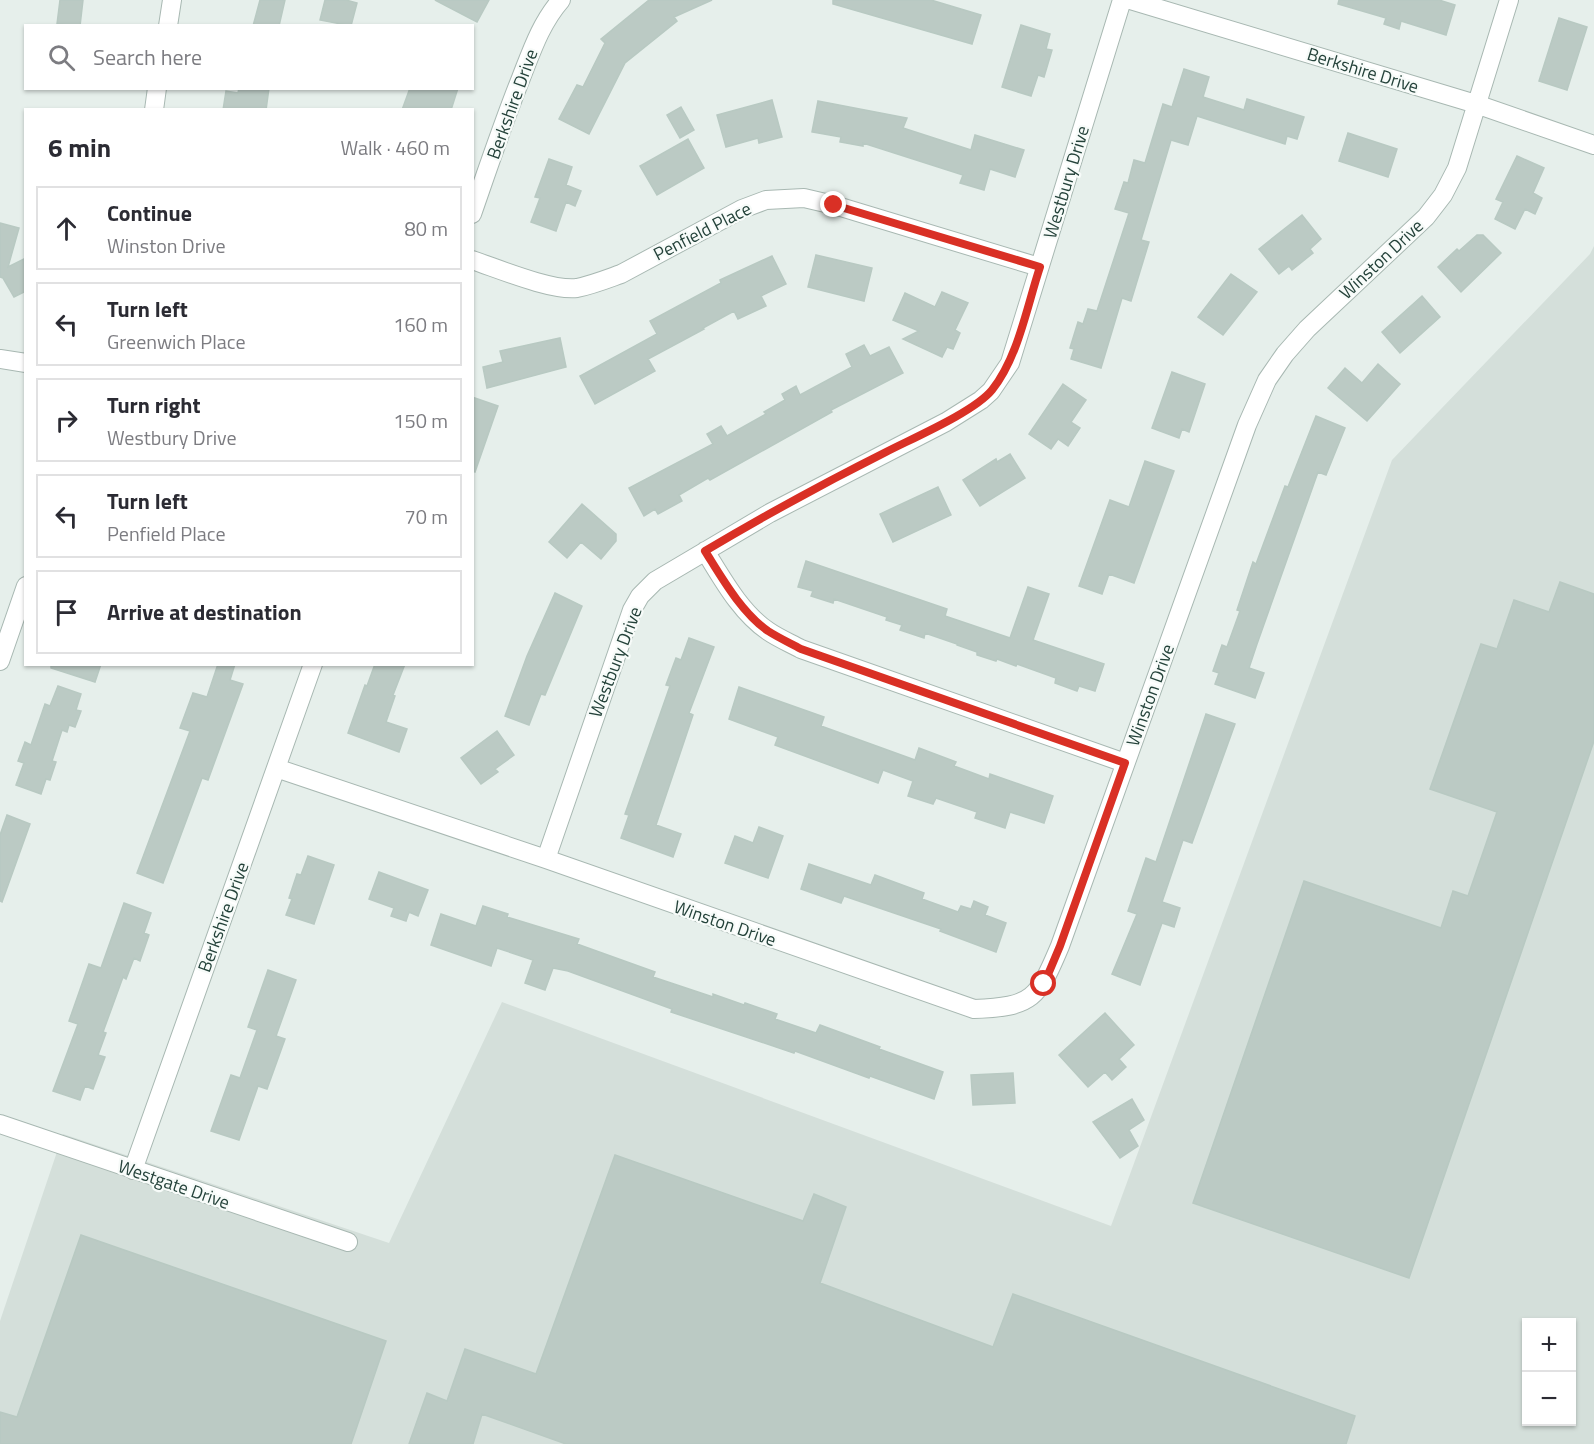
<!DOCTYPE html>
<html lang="en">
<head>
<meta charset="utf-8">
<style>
  body { margin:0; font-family:"Titillium Web",sans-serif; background:#f2f2f3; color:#2b2b33 }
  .controls { position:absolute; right:18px; bottom:18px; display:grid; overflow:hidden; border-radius:0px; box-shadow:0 2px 4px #0004 }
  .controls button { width:54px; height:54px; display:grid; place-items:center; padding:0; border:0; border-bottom:2px solid #e1e1e2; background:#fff; color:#2b2b33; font:30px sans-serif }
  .stop { position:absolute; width:18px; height:18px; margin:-14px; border:4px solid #d93025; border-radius:50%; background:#fff }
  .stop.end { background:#d93025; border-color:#fff; box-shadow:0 2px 6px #0008 }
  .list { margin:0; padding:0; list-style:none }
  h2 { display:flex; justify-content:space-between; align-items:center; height:78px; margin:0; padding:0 24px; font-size:26px }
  h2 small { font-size:20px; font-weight:400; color:#7c7c81 }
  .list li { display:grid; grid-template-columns:39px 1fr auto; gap:18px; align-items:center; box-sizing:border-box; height:84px; margin:0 12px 12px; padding:0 12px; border:2px solid #e1e1e2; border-radius:0px }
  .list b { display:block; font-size:22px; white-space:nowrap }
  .list p { margin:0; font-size:20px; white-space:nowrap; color:#7c7c81 }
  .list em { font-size:20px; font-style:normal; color:#7c7c81 }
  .icon { flex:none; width:33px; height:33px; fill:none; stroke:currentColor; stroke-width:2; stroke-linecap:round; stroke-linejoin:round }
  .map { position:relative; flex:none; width:1594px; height:1444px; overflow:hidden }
  .search { position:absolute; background:#fff; box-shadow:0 2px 4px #0004; left:24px; top:24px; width:450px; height:66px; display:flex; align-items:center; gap:15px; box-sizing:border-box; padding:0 21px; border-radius:0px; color:#7c7c81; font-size:22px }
  .panel { position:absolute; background:#fff; box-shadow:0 2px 4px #0004; left:24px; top:108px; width:450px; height:558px; border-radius:0px }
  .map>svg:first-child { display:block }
  .built { fill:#d4dfda; fill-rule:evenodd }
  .building { fill:#bbcac4; stroke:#b8c9c2; stroke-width:1.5 }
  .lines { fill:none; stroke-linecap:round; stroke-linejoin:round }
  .street-casing { stroke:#a8b8b2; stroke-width:20 }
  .street { stroke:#fff; stroke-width:18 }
  .route { stroke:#d93025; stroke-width:8 }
  .labels { text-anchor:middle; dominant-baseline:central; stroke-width:4.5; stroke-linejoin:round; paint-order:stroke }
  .street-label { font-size:18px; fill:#24423a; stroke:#f7fbf9 }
</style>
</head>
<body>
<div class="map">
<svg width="1594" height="1444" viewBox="0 0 1594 1444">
  <rect width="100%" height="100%" fill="#e6efeb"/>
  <!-- built -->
  <path class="built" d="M 1594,246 L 1594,1444 L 0,1444 L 0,1321 L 63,1134 L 389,1243 L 502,1002 L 1111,1226 L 1392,460 L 1590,254 ZM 1526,1322 L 1572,1322 L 1572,1422 L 1526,1422 Z"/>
  <!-- building -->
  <path class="building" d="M 60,0 L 83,0 L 80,26 L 57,24 Z
    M 260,0 L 285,0 L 279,26 L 253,26 Z
    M 325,0 L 346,0 L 357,3 L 351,26 L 320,20 Z
    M 435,0 L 489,0 L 477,22 Z
    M 649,0 L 712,0 L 674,17 L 677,21 L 625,63 L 589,134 L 559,119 L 577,85 L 583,87 L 605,43 L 601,39 Z
    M 833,0 L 931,0 L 981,15 L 972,44 L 833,4 Z
    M 1339,0 L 1439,0 L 1455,5 L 1446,35 L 1401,21 L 1399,29 L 1384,24 L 1386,18 L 1338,4 Z
    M 1559,18 L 1587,27 L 1567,90 L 1539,81 Z
    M 1021,25 L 1050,34 L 1046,49 L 1052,50 L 1044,77 L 1038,75 L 1031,96 L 1002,87 Z
    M 1184,69 L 1209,77 L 1203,97 L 1244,110 L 1247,99 L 1304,117 L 1297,139 L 1287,136 L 1285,144 L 1197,116 L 1188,145 L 1171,140 L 1141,240 L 1149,242 L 1131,301 L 1122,298 L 1101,368 L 1071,359 L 1074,349 L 1070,348 L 1078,322 L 1083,324 L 1088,309 L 1097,311 L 1129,213 L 1115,209 L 1124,182 L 1128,183 L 1134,160 L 1145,163 L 1163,104 L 1172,107 Z
    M 239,88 L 269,88 L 266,110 L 223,110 L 226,91 L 238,93 Z
    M 410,88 L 458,88 L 451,110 L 402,110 Z
    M 772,100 L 782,137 L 759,143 L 758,138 L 726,147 L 717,115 Z
    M 818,101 L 907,118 L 903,128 L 971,150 L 975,135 L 1024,150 L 1015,177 L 990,169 L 984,190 L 960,183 L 963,175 L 863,143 L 863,146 L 840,142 L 841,137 L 812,132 Z
    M 681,107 L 694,130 L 680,138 L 667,115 Z
    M 1348,133 L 1397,149 L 1388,177 L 1339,161 Z
    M 688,139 L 704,168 L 657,195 L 640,166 Z
    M 1517,156 L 1544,168 L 1533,193 L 1542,198 L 1535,214 L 1525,209 L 1515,229 L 1495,219 L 1503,202 L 1496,199 Z
    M 549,159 L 572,167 L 566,185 L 581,191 L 575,206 L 566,202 L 556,231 L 531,222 L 540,198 L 535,197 Z
    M 1302,215 L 1321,239 L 1310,249 L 1313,253 L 1292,270 L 1289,266 L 1279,274 L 1259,249 Z
    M 0,223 L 19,228 L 8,267 L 26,258 L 26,291 L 14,297 L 3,278 L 0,277 Z
    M 1477,235 L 1483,235 L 1501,253 L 1461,292 L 1438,267 L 1457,249 L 1459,251 Z
    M 816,255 L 872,268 L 864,301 L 808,287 Z
    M 772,256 L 786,284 L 761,296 L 766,306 L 738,319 L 734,311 L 703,328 L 704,329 L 648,359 L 655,371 L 595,404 L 580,376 L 657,334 L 650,321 L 721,283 L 720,280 Z
    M 1231,274 L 1257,292 L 1223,335 L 1198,317 Z
    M 942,292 L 968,303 L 955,330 L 960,333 L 953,349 L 947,347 L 942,357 L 903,339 L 919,331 L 893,320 L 905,293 L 935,307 Z
    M 1422,296 L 1440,317 L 1400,353 L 1382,332 Z
    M 560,338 L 566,367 L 487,388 L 483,367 L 503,362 L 500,351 Z
    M 864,345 L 870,356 L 889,347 L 903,373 L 831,410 L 832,412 L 710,480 L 708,478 L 679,495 L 682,501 L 658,514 L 655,509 L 644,516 L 629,488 L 713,444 L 707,434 L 721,426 L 727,436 L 766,414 L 764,412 L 785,400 L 782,394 L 796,386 L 800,395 L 852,367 L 846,354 Z
    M 1378,364 L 1400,384 L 1367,421 L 1328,388 L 1345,368 L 1362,383 Z
    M 1172,372 L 1205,384 L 1189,432 L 1182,429 L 1179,438 L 1152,428 Z
    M 1063,384 L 1086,400 L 1071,422 L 1080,428 L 1068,446 L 1058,439 L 1051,449 L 1029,434 Z
    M 472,397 L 498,406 L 475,472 L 472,471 Z
    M 1316,416 L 1345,428 L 1326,475 L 1318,472 L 1257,644 L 1249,668 L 1264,673 L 1255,698 L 1215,684 L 1219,673 L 1213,671 L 1222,645 L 1227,647 L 1240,611 L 1237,610 L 1253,562 L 1256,564 L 1285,486 L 1288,487 Z
    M 1010,454 L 1025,478 L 980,506 L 963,480 L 996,459 L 997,462 Z
    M 1145,461 L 1174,471 L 1134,583 L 1109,574 L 1102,594 L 1079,586 L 1110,500 L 1129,507 Z
    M 938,487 L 951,515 L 893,542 L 880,514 Z
    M 582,504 L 616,534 L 616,541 L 601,559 L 581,542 L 567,558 L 549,542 Z
    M 806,561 L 947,609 L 945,616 L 1010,638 L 1028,587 L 1049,594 L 1033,640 L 1104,664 L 1095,691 L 1079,686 L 1077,691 L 1055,683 L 1056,678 L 1017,664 L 1016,666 L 997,659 L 996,661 L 977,655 L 977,652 L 957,645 L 957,644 L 925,633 L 924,638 L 900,630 L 902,625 L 886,620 L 887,617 L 834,599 L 833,603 L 811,596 L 813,591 L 798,587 Z
    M 1560,582 L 1594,594 L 1594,741 L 1409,1278 L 1193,1203 L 1304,881 L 1441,928 L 1453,891 L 1468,896 L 1497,812 L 1430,789 L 1481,644 L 1497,649 L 1514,600 L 1549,612 Z
    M 555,593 L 582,606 L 545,695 L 541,694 L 529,725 L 505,716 L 527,656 Z
    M 689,638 L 714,647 L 689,713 L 693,715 L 656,825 L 681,834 L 673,857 L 621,838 L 629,815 L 625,814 L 670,686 L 666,685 L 676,658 L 681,660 Z
    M 51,664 L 101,664 L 95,682 L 51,668 Z
    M 218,664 L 235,664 L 230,680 L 243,684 L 208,780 L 202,778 L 163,883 L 137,873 L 190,731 L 180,728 L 193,693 L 207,697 Z
    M 375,664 L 405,664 L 393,695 L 395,696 L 386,722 L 407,729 L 399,752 L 348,733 L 365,685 L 367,686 Z
    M 58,686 L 81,694 L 76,710 L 81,711 L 75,727 L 69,725 L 67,732 L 62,730 L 52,761 L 56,762 L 50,780 L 46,779 L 41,794 L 16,785 L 24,763 L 18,761 L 25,742 L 31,745 L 45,704 L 50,706 Z
    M 739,687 L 824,717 L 821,726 L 915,760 L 919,748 L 956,762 L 954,766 L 989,779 L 990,774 L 1053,796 L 1044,823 L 1010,812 L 1005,828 L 975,818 L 977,812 L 936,798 L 933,804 L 908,796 L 913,781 L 883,770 L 878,783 L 775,745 L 778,737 L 729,719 Z
    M 1206,714 L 1235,724 L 1192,843 L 1183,840 L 1162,902 L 1180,908 L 1174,927 L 1162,923 L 1140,985 L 1112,974 L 1137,914 L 1128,911 L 1146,858 L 1156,862 Z
    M 497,731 L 514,755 L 495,769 L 498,772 L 481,784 L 461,758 Z
    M 7,815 L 30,824 L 2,902 L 0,901 L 0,835 Z
    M 759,827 L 783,836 L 768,878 L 725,863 L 735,836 L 753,843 Z
    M 308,856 L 334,865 L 314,924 L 286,915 L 292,899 L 289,898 L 297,874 L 301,875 Z
    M 809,864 L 871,885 L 875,875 L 924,893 L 922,899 L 958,912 L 961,906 L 971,909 L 974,901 L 988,907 L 985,915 L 1006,923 L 996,952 L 940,931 L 941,929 L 844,896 L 841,903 L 801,889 Z
    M 379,872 L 428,890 L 418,916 L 409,912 L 406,921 L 391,916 L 394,908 L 369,899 Z
    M 124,903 L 151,913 L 144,933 L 149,935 L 140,961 L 134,958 L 126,979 L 123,977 L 103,1032 L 106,1033 L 98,1055 L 105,1057 L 93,1089 L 85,1086 L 80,1100 L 53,1091 L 78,1024 L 69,1021 L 89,964 L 101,968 Z
    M 483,906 L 508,914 L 507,917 L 579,939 L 577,944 L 655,972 L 653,977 L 713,997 L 713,994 L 744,1005 L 745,1003 L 777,1014 L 775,1019 L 816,1033 L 820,1025 L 880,1047 L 879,1049 L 943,1072 L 934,1099 L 870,1076 L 869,1078 L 795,1051 L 794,1053 L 671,1012 L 672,1009 L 568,971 L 553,968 L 545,990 L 525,983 L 533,960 L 497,948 L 491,966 L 431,945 L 441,914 L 476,926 Z
    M 268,970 L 296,980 L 276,1036 L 285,1039 L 267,1089 L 258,1086 L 239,1140 L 211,1131 L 231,1075 L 240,1078 L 257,1030 L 248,1027 Z
    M 1105,1013 L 1134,1045 L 1119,1059 L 1126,1067 L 1112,1080 L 1105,1072 L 1088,1087 L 1059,1055 Z
    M 1013,1073 L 1015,1103 L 973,1105 L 971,1075 Z
    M 1132,1099 L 1144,1120 L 1129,1130 L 1138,1146 L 1120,1158 L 1093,1122 Z
    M 615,1155 L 803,1221 L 814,1194 L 846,1207 L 820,1283 L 993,1347 L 1013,1294 L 1355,1416 L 1346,1444 L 566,1444 L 482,1414 L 473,1444 L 409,1444 L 427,1393 L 447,1401 L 465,1349 L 536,1374 Z
    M 81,1235 L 386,1341 L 351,1444 L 0,1444 L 0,1412 L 17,1417 Z"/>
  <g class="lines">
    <defs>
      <path id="street" d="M 1130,0 L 1476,104 L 1594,145
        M 168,26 L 172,0
        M 154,110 L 157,88
        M 472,214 C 488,168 503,123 521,78 C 532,50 541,23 561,0
        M 472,260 C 499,269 551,291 577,288 C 592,285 607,279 621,274 L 742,209 L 766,200 L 804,198 L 834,205 L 1039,267
        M 0,359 L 26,363
        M 705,551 C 722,578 740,612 768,631 C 778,638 790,643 801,649 L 1125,763
        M 0,661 L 26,586
        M 276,768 L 546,859 L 974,1009 C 1033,1007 1038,998 1060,946 L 1247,425 L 1267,380 L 1285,354 L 1307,329 L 1426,217 L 1443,195 L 1457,168 L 1509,0
        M 546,859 L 632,610 L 640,596 L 655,581 L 770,513 L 946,422 L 981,400 L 991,391 L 1010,363 L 1122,0
        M 0,1124 L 348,1242
        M 133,1170 L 313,664"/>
    </defs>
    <!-- street casing -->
    <use href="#street" class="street-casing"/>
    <!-- street -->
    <use href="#street" class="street"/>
  </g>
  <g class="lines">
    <!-- route -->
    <path class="route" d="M 834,205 L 1040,267 C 1027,306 1018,358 992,390 C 974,412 913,438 886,452 C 824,483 764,516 705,551 C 722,578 741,612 768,631 C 779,638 790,643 801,649 L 1125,763 L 1060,946 L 1044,984"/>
  </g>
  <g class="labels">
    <!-- street labels -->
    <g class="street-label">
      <text transform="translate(1363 70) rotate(17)">Berkshire Drive</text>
      <text transform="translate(512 104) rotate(-70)">Berkshire Drive</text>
      <text transform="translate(1066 182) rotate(-73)">Westbury Drive</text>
      <text transform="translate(702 231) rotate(-27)">Penfield Place</text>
      <text transform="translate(1381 259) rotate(-43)">Winston Drive</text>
      <text transform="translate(615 662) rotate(-69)">Westbury Drive</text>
      <text transform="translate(1150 695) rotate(-70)">Winston Drive</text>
      <text transform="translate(223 917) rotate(-70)">Berkshire Drive</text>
      <text transform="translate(725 923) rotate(19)">Winston Drive</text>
      <text transform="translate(174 1184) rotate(19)">Westgate Drive</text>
    </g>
  </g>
</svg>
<div class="controls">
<button>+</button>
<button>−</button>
</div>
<div class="stop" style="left:1044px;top:984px"></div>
<div class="stop end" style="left:834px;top:205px"></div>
<div class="search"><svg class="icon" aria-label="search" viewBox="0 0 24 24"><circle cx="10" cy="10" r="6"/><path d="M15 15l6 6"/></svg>Search here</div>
<section class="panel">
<h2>6 min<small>Walk · 460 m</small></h2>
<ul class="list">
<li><svg class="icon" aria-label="ahead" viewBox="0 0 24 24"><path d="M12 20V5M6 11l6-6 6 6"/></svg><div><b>Continue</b><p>Winston Drive</p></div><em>80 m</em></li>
<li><svg class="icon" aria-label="left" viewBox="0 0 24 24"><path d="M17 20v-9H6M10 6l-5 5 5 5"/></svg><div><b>Turn left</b><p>Greenwich Place</p></div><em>160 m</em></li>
<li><svg class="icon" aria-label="right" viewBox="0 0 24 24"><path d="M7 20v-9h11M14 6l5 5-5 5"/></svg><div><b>Turn right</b><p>Westbury Drive</p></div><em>150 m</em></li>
<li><svg class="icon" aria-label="left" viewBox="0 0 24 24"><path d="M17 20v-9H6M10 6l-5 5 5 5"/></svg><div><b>Turn left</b><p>Penfield Place</p></div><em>70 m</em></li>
<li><svg class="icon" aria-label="arrive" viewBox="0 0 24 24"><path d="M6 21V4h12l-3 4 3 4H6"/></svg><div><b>Arrive at destination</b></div></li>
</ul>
</section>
</div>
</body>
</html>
